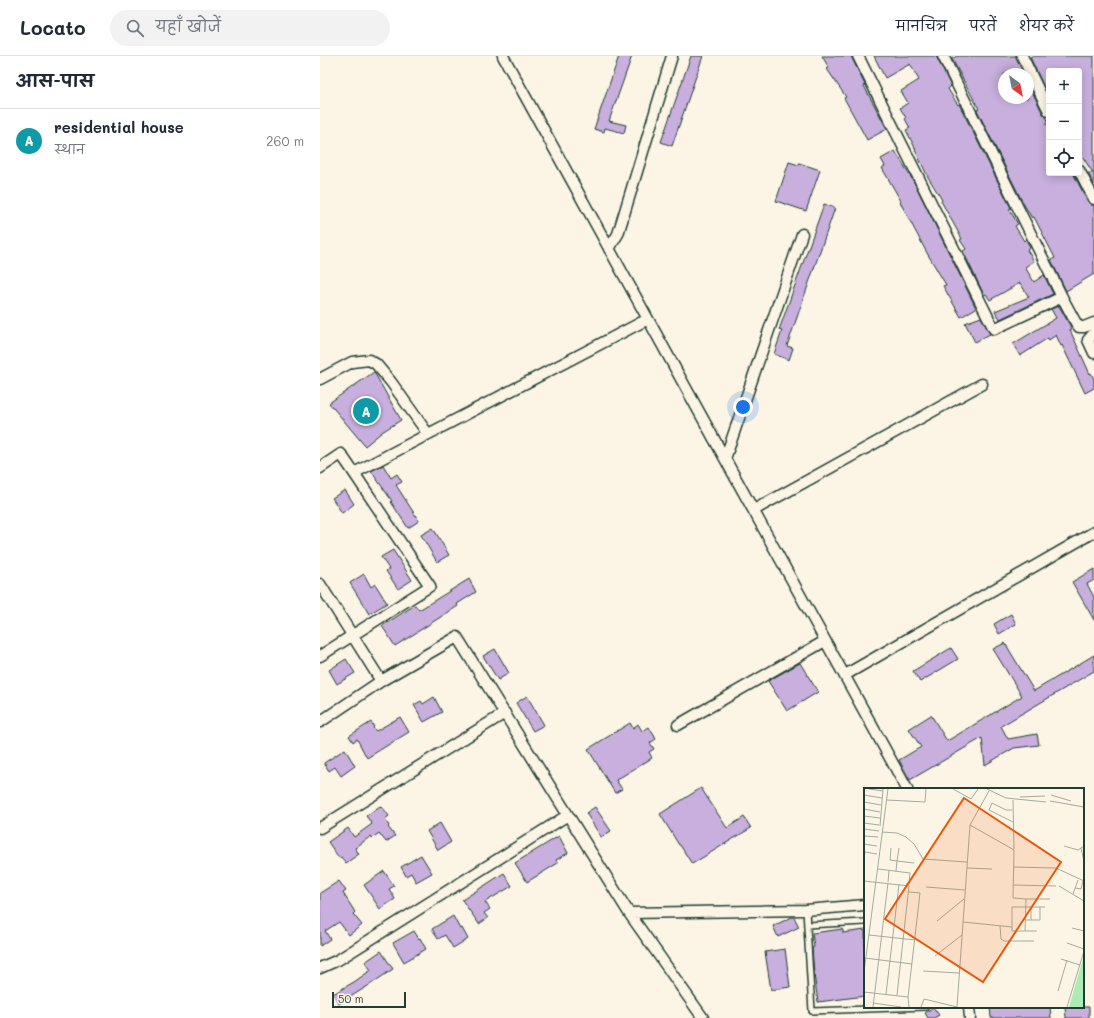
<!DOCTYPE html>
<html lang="hi">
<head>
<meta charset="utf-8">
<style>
  body { margin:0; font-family:Mali,"Playpen Sans Deva",sans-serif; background:#f2f2f3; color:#1f2937 }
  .controls { position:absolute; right:12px; top:12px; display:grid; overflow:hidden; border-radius:4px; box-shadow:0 2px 10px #0003 }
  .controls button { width:36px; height:36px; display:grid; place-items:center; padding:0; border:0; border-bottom:1px solid #e0e1e3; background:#fff; color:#1f2937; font:20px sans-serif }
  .compass { position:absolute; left:678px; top:12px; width:36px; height:36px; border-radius:50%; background:#fff; box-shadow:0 2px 10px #0003; rotate:147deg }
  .scale { position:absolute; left:12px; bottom:10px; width:74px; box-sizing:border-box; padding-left:4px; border:2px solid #1f3d34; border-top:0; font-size:11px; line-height:14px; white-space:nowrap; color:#1f3d34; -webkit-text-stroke:3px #fcf5e5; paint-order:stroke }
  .you { position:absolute; left:423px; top:351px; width:14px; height:14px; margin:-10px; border:3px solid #fff; border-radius:50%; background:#1a73e8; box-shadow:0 0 0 6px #1a73e833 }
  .badge { display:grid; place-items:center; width:26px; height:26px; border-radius:50%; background:#0b8043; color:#fff; font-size:13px; font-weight:700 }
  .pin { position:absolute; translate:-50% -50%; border:2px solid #fff; box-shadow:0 1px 4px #0006 }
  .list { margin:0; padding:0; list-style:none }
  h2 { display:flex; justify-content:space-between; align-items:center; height:52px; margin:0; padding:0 16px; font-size:17px }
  h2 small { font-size:13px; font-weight:400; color:#747a83 }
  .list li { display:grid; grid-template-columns:26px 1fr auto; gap:12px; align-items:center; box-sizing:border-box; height:64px; padding:0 16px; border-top:1px solid #e0e1e3 }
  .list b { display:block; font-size:15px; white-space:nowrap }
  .list p { margin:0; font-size:13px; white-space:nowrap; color:#747a83 }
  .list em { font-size:13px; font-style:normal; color:#747a83 }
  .icon { flex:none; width:22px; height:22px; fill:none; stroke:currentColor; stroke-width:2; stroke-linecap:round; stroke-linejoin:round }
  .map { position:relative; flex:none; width:774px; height:962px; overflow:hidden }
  header { display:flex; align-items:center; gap:24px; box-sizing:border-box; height:56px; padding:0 20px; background:#fff; border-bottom:1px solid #e0e1e3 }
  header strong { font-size:19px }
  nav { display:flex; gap:22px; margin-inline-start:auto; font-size:14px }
  .search { width:280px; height:36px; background:#f2f2f3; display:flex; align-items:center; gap:10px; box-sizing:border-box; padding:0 14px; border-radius:22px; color:#747a83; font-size:15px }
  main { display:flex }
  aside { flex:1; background:#fff }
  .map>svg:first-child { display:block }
  .building { fill:#c8afdd; stroke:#1f3d34 }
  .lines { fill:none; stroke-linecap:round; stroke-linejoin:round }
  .lane-casing { stroke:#1f3d34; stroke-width:8 }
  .street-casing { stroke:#1f3d34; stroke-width:13 }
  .lane { stroke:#fcf5e5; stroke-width:5 }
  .street { stroke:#fcf5e5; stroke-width:10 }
  .inset-road { fill:none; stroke:#a4ab9e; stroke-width:1 }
  .view { fill:#e8590c; fill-opacity:0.15; stroke:#e8590c; stroke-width:2 }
  .inset-edge { fill:none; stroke:#1f3d34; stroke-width:2 }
</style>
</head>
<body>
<header>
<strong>Locato</strong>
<div class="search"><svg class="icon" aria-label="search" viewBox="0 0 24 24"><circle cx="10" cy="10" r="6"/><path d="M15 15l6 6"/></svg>यहाँ खोजें</div>
<nav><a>मानचित्र</a><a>परतें</a><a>शेयर करें</a></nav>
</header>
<main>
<aside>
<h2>आस-पास<small></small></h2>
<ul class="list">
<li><span class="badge" style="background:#0f9aa8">A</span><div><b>residential house</b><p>स्थान</p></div><em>260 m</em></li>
</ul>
</aside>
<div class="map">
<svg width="774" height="962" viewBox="0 0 774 962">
  <rect width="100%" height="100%" fill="#fcf5e5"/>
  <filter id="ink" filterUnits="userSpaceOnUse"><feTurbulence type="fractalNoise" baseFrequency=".025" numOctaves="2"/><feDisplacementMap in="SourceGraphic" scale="8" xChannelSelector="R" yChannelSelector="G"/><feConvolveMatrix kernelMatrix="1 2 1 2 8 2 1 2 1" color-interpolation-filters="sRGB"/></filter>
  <g filter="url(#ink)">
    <!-- building -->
    <path class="building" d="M 299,0 L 312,0 L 289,65 L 306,69 L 304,77 L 285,72 L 284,76 L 274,73 Z
      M 371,0 L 383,0 L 352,90 L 341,86 Z
      M 502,0 L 531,0 L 545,29 L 544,30 L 567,73 L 547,84 L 524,42 L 526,41 L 507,13 L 509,12 Z
      M 554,0 L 616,0 L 631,30 L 628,33 L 638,49 L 639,48 L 691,152 L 689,153 L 698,168 L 695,170 L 704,185 L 706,183 L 710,192 L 707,194 L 714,205 L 705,211 L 714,226 L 724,219 L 733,238 L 680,263 L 675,255 L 709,241 L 700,227 L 670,244 L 666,238 L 664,239 L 643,195 L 646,193 L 640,184 L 642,183 L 621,145 L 622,144 L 608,121 L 595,94 L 596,94 L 586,74 L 590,72 L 585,63 L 586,62 L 580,52 L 588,47 L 581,35 L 599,24 L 590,8 L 565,22 Z
      M 637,0 L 696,0 L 704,18 L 684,18 L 684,42 L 708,42 L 708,27 L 723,58 L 726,61 L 729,66 L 726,67 L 729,73 L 729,117 L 753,117 L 768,146 L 771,149 L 774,149 L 774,218 L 746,235 L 731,204 L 735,202 L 714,161 L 712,162 L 703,147 L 657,54 L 659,53 L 632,3 Z
      M 712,0 L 774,0 L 774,129 L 768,117 L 773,117 L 759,95 L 759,15 L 729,15 L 729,28 L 724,31 L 710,1 Z
      M 575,95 L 594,126 L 656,252 L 641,261 L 623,230 L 626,229 L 607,197 L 580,146 L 581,145 L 562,112 L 565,110 L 561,103 Z
      M 469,106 L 479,109 L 479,107 L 500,114 L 486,155 L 456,145 Z
      M 504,148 L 515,152 L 467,290 L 473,292 L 469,304 L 454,298 L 462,275 L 459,274 Z
      M 739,250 L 752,273 L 750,274 L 770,318 L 771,317 L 774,323 L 774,332 L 765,337 L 742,289 L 741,290 L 736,279 L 729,284 L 728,282 L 700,300 L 693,288 L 736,262 L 731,253 Z
      M 661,261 L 670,278 L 655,286 L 645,267 Z
      M 54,316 L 81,364 L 62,376 L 45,390 L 9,347 Z
      M 63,409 L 71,422 L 77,418 L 82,426 L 76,429 L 99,465 L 88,472 L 71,446 L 72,445 L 51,415 Z
      M 25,434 L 34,448 L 22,457 L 12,442 Z
      M 113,472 L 129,499 L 117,506 L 101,479 Z
      M 73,494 L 92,524 L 78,533 L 66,515 L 69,513 L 61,501 Z
      M 774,513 L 774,524 L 767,528 L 774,541 L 774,564 L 752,526 Z
      M 44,518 L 51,531 L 55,528 L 67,547 L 49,558 L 30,527 Z
      M 149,523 L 156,536 L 137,548 L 138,550 L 75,590 L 62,570 L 95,549 L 99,554 Z
      M 691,558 L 696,568 L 679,578 L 674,568 Z
      M 685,587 L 714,635 L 774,599 L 774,615 L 681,670 L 688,683 L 717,678 L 719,689 L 694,692 L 665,709 L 662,682 L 590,724 L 579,704 L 601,691 L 589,673 L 611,659 L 627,685 L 702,640 L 673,593 Z
      M 631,592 L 638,603 L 600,626 L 593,615 Z
      M 175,593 L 189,617 L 178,624 L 163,600 Z
      M 26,603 L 35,617 L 17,628 L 9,614 Z
      M 480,607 L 498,636 L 467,655 L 448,625 Z
      M 207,640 L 224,669 L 213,675 L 196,647 Z
      M 114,641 L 122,656 L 104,666 L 94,649 L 101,645 L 103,648 Z
      M 80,661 L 89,676 L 47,702 L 37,683 L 33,686 L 29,680 L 51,666 L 54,671 L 53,672 L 56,675 Z
      M 310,667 L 313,672 L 318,668 L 322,675 L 329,671 L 336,683 L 330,687 L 334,693 L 329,696 L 332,702 L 296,724 L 302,733 L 295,737 L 268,693 Z
      M 25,693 L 35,710 L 21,720 L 15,711 L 9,715 L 4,707 Z
      M 381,732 L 407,772 L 424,761 L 431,772 L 372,808 L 360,789 L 359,789 L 340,758 Z
      M 60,750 L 62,752 L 63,752 L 69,760 L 65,763 L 69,770 L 68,771 L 75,780 L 66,786 L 59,777 L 52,782 L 51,780 L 35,792 L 39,798 L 26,807 L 21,801 L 19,802 L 8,786 L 28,772 L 34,781 L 52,768 L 46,760 Z
      M 275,751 L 291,775 L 281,781 L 266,757 Z
      M 120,767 L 131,786 L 118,794 L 107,775 Z
      M 239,780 L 248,797 L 236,804 L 238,807 L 207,826 L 195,807 Z
      M 101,799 L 112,817 L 96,826 L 91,817 L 86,820 L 81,811 Z
      M 64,815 L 74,830 L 69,833 L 75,843 L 60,853 L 44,829 Z
      M 184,817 L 192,830 L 165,846 L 170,853 L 164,857 L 168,862 L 159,868 L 142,844 Z
      M 19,825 L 26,835 L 23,837 L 35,856 L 33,858 L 42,869 L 29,879 L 19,866 L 5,875 L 10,883 L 0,890 L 0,837 Z
      M 133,860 L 140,873 L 142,872 L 148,883 L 133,892 L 125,879 L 118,883 L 112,873 Z
      M 472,861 L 474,861 L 479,871 L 458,881 L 453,870 Z
      M 523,873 L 523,877 L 545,874 L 545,940 L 498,946 L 494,918 L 492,892 L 494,891 L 492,877 Z
      M 94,875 L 99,883 L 100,882 L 106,893 L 84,906 L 73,887 Z
      M 465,893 L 470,931 L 451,934 L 445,896 Z
      M 61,895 L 73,913 L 51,928 L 19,948 L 13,938 L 34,926 L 51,914 L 45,906 Z
      M 613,951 L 619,959 L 614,962 L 608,962 L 605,957 Z
      M 670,951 L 730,951 L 731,962 L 671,962 Z
      M 745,951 L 769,951 L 769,962 L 746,962 Z"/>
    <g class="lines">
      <defs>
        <path id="lane" d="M 486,854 L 492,955 L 605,951
          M 487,869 L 545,866"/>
        <path id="street" d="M 183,0 L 587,733
          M 538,0 L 674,273 L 742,241
          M 623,0 L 742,241 L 756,267 L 759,271 L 764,271 L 774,267
          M 702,0 L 729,55
          M 759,114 L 774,143
          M 289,193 L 298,178 L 352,0
          M 774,277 L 768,284 L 774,297
          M 0,323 L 32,306 L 49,304 L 56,308 L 71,326 L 108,378
          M 405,403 L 482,178
          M 0,412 L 21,398 L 34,417
          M 434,454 L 662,328
          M 0,528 L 61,625 L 137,581 L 309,857 L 486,854 L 545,849
          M 0,600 L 110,530 L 34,417 L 328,263
          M 525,619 L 774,476
          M 0,666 L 61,625
          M 358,669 L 505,585
          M 0,772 L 185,657
          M 309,857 L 383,962
          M 0,912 L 18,904 L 248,759
          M 649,951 L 650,962"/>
      </defs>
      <!-- lane casing -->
      <use href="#lane" class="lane-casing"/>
      <!-- street casing -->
      <use href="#street" class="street-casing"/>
      <!-- lane -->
      <use href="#lane" class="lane"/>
      <!-- street -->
      <use href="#street" class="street"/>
    </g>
  </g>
  <!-- overview -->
  <g transform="translate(544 732)">
    <rect width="220" height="220" fill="#fcf5e5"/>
    <path d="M 220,167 L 220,219 L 205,219 Z" fill="#abebb4"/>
    <path class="inset-road" d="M 5,1 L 19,3M 89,1 L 107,11 L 114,1M 123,1 L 142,10 L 182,14M 0,7 L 18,10M 187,7 L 207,13M 156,9 L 181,8M 23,12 L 61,14 L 62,1M 149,12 L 150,61M 186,13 L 220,19M 0,14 L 17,17M 0,21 L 16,24M 148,22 L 142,22 L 128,15 L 125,22 L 149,34M 0,28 L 16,30M 0,35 L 15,37M 106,37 L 125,3M 16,38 L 19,1M 0,41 L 15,43M 18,44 L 33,45 L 42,49 L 50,56 L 59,71 L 103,74M 0,48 L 14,49M 0,56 L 13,58M 200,58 L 214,62 L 220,58M 27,60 L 26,72 L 33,73 L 35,60M 217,60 L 220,73M 0,71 L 1,64 L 13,66M 149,79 L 192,80 L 220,93M 103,80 L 128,81M 14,81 L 46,85 L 45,96 L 42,96M 32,83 L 33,73 L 50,75M 0,93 L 45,98 L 33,207M 24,94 L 25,82M 149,97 L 192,98M 195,98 L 220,113M 62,99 L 101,102M 211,100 L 217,101 L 219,93M 209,106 L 214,92M 162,111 L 186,111M 162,132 L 176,132 L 176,119M 167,132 L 167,119M 73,133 L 100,111M 99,134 L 148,139 L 148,119 L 181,119M 136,138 L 137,151 L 140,153 L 170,153M 148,139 L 148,143 L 173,143M 208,140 L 220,143M 5,147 L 51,152M 203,155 L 220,161M 71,168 L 98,147M 1,170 L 48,176M 197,171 L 216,177M 59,183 L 95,185M 0,184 L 24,1M 194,203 L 203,172M 0,204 L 44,209M 22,206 L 35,96M 9,215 L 37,219M 9,219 L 24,95M 45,219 L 44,209 L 56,105 L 45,104M 57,219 L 60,211 L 93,219M 93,219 L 106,37 L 150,62 L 149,110 L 162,111 L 161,143M 203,219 L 220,163"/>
    <path class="view" d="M 100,10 L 197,74 L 119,194 L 21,131 Z"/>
    <rect width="220" height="220" class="inset-edge"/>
  </g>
</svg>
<div class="controls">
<button>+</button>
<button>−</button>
<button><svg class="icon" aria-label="locate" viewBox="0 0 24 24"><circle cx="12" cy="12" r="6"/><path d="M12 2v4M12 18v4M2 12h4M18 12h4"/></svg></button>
</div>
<svg class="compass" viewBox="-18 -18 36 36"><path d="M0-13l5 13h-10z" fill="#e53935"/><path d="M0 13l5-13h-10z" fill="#747a83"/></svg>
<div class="scale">50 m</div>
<div class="you"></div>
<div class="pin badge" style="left:46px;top:355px;background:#0f9aa8">A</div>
</div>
</main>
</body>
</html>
